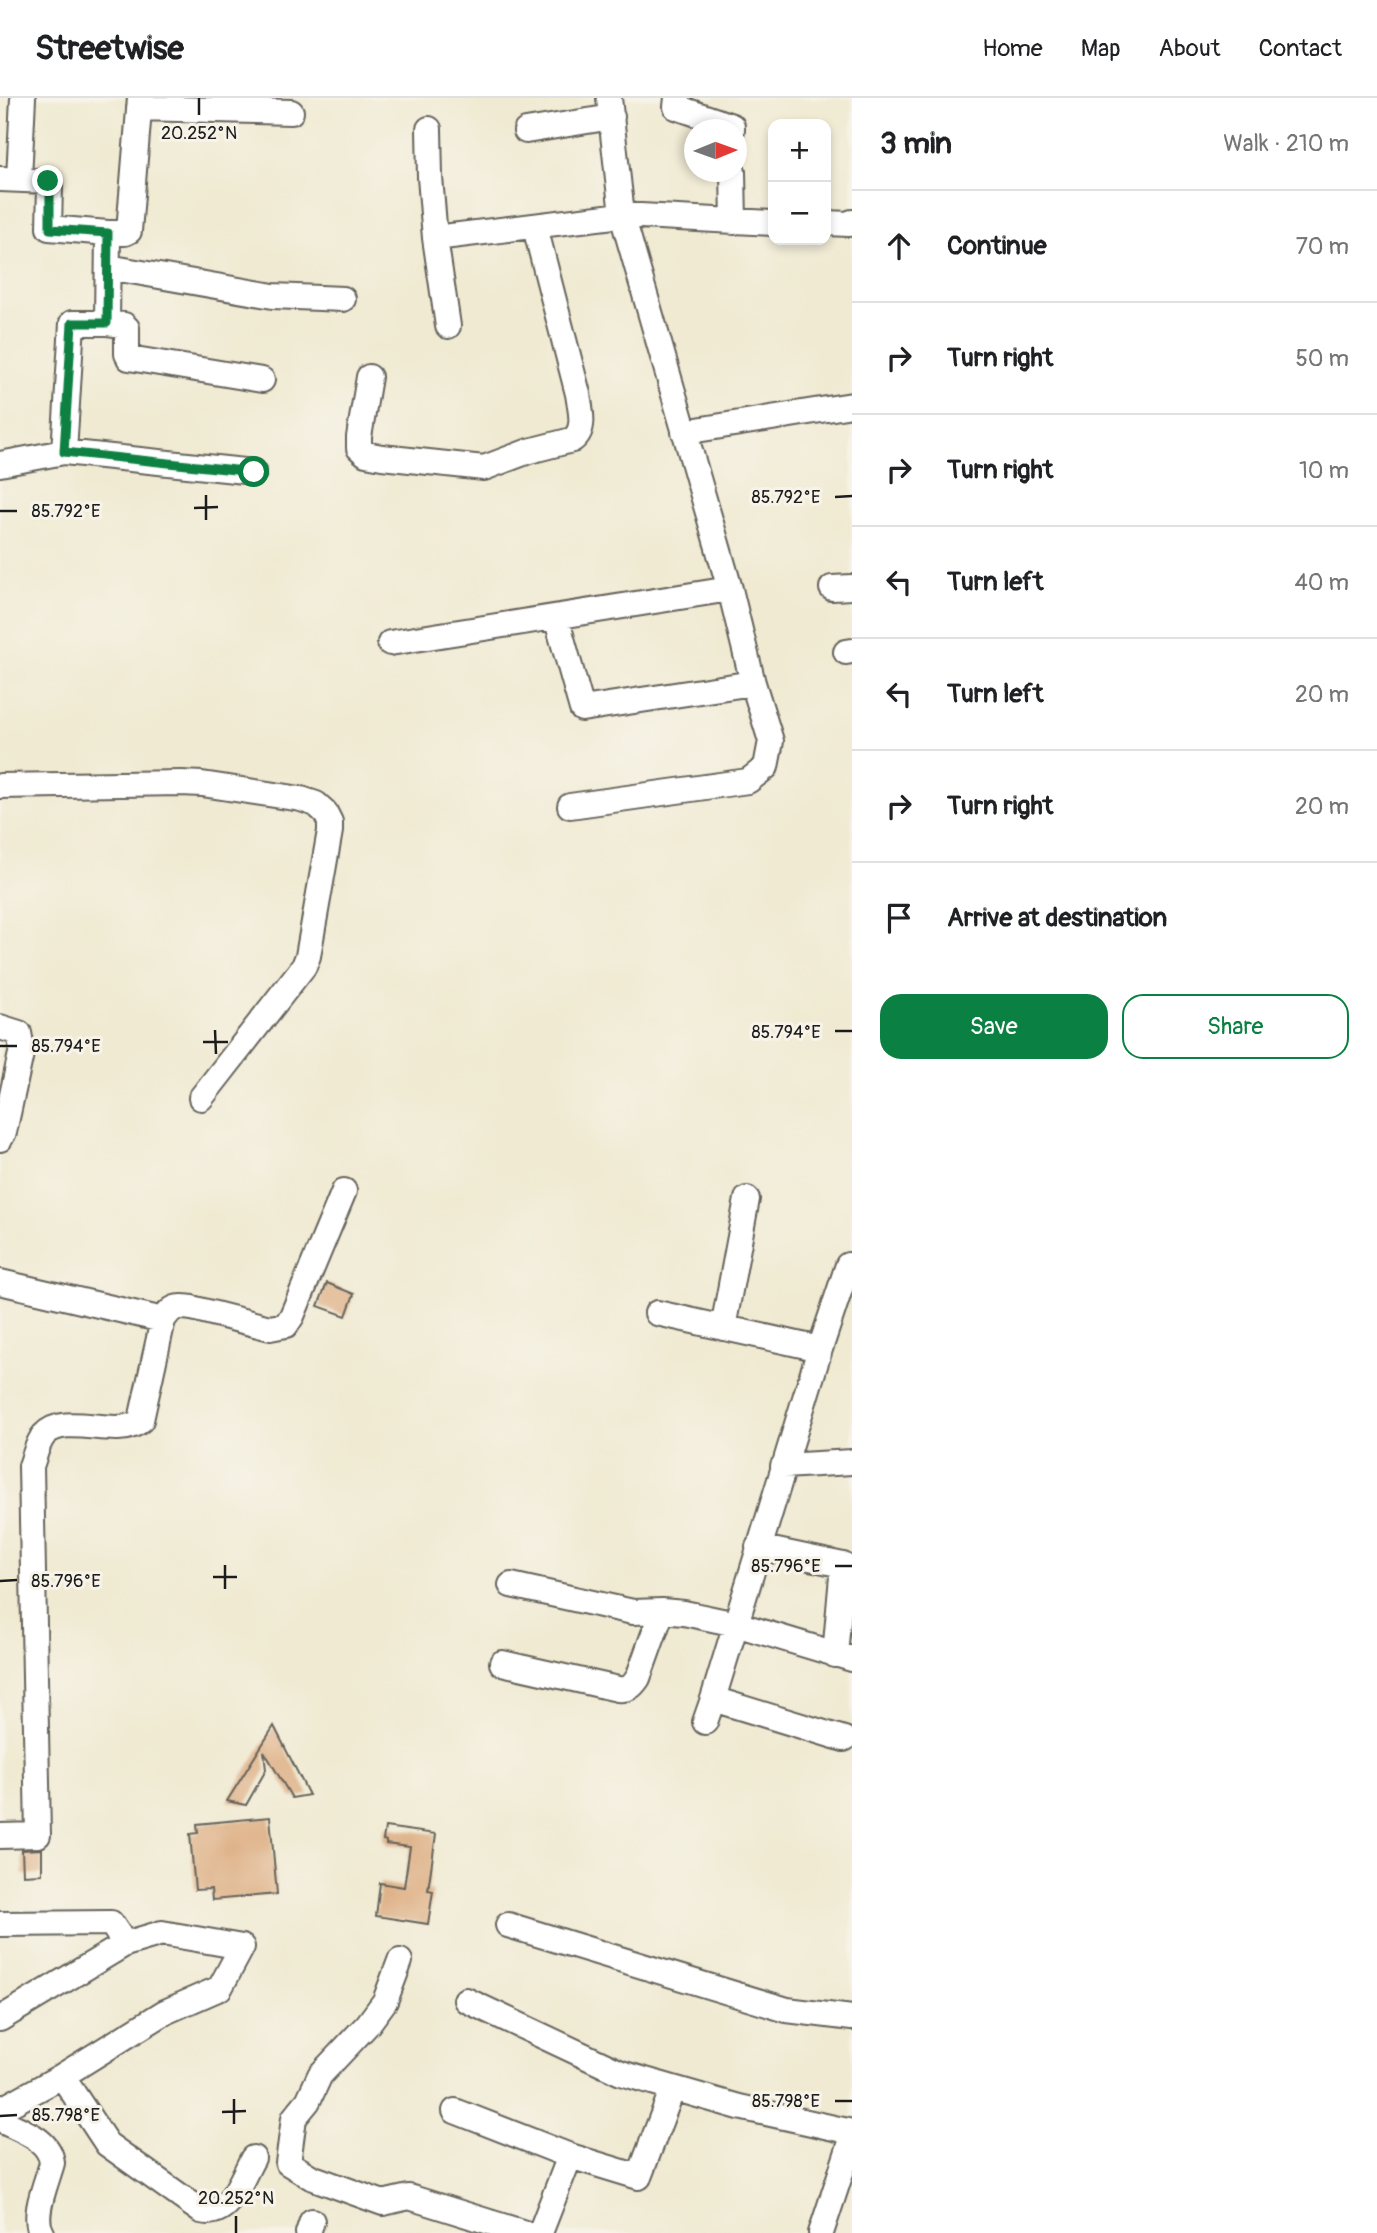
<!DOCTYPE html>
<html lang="en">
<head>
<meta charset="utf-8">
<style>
  body { margin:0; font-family:Pangolin,sans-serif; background:#f2f2f2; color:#202124 }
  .controls { position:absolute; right:21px; top:21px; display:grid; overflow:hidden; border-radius:14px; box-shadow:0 4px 10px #0003 }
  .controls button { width:63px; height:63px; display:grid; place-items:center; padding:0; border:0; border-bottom:2px solid #e0e0e0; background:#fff; color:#202124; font:35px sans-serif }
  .compass { position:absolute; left:684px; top:21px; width:63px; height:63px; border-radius:50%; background:#fff; box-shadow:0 4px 10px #0003; rotate:89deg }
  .stop { position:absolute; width:21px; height:21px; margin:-16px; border:5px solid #0b8043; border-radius:50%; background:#fff }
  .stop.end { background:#0b8043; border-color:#fff; box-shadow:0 2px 7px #0008 }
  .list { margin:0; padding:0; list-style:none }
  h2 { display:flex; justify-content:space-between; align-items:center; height:91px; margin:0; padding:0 28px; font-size:30px }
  h2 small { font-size:23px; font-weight:400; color:#757577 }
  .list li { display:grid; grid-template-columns:46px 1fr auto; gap:21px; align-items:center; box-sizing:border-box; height:112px; padding:0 28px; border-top:2px solid #e0e0e0 }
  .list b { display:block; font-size:26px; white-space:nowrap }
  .list em { font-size:23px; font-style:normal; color:#757577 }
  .actions { display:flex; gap:14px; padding:21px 28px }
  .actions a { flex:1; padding:16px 0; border:2px solid #0b8043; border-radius:21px; text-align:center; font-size:24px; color:#0b8043 }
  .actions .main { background:#0b8043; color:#fff }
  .icon { flex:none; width:38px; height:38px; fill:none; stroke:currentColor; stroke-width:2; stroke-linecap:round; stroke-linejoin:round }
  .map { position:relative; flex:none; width:852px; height:2135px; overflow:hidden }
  header { display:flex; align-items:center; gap:42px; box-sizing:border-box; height:98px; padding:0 35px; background:#fff; border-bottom:2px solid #e0e0e0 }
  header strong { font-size:33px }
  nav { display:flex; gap:38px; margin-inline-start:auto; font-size:24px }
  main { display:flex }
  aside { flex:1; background:#fff }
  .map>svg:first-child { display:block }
  .building { fill:#ddad82 }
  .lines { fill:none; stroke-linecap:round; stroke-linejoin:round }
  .minor-casing { stroke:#66645c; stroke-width:28 }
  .minor { stroke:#fff; stroke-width:24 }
  .route { stroke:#0b8043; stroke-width:9 }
  .ticks { fill:none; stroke:#1c1c1c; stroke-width:2.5 }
  .ticks-label { font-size:18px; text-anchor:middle; fill:#1c1c1c; stroke:#f7f3e8; stroke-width:6; stroke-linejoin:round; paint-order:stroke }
</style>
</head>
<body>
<header>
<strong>Streetwise</strong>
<nav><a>Home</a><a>Map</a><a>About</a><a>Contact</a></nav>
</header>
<main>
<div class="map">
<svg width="852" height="2135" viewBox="0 0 852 2135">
  <rect width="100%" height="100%" fill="#f7f3e8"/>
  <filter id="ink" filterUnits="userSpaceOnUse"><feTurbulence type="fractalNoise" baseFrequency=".0143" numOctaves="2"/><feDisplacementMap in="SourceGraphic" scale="14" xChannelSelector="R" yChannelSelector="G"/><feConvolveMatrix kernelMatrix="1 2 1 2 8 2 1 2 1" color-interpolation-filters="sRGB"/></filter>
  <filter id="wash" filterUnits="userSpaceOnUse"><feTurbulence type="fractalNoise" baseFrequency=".00686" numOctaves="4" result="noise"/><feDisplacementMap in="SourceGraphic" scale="28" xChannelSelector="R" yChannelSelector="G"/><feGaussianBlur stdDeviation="1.57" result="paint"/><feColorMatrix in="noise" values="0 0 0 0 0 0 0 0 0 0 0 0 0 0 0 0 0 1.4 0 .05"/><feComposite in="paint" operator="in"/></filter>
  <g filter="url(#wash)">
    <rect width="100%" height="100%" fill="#f0ead2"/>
    <g id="blocks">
      <!-- building -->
      <path class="building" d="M 327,1185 L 354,1196 L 346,1218 L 318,1208 Z
        M 274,1628 L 309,1697 L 292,1700 L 264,1653 L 266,1672 L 246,1707 L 227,1703 Z
        M 270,1719 L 277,1796 L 212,1802 L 211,1791 L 195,1792 L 190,1736 L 198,1735 L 197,1726 Z
        M 385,1729 L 436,1736 L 428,1792 L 433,1793 L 428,1826 L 376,1818 L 380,1785 L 404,1789 L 410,1749 L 386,1746 L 386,1743 L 383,1742 Z
        M 42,1751 L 42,1776 L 23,1777 L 22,1752 Z"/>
    </g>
  </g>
  <g filter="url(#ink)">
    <use href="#blocks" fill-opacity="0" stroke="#66645c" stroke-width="2"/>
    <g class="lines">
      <defs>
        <path id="minor" d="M 677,0 L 676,9 L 732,28 L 732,32
          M 139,10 L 291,14
          M 429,31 L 430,79 L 435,140
          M 526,33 L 612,19
          M 733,74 L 734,124
          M 0,81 L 48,83 L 50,88 L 49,130 L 108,135 L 107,225 L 72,225 L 64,354 L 0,366
          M 19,81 L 23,0
          M 826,125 L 849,126 L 852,124
          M 108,135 L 125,135 L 129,133 L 140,0
          M 108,169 L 273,198 L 343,201
          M 107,225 L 124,227 L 127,230 L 127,256 L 129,260 L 262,282
          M 448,228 L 435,140 L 622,117 L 609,0
          M 369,279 L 359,339 L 359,350 L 366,356 L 382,359 L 484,370 L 529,353 L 572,342 C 587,332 580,311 578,296 L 535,129
          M 684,334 L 852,307
          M 64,354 L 254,374
          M 832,490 L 852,489
          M 556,519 L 582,611 L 753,585
          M 390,545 L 730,491
          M 846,554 L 852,553
          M 0,688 L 181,685 L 202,686 L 301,701 L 316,706 L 325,714 L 330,724 L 330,733 L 308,858 L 304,868 L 201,1000
          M 570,708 L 748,683 L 766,669 L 771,643 L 753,585 L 730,491 L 622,117 L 773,125
          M 0,929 L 19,935 L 22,951 L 4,1034 L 0,1041
          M 0,1184 L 163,1222
          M 657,1215 L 820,1251 L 713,1601 L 844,1641
          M 723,1230 L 747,1101
          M 820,1251 L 848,1167
          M 783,1368 L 852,1364
          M 758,1449 L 843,1467 L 835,1557
          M 511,1487 L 633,1514 L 662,1513 L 684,1515 L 736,1526 L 852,1561
          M 502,1565 L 618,1591 C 628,1592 632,1589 638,1580 L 662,1513
          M 705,1624 L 713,1601
          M 0,1738 L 38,1737 L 31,1368 C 35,1358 37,1345 44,1337 C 66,1313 119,1343 141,1322 L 163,1222 C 173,1208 175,1208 192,1210 L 270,1230 L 286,1227 L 292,1218 L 344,1093
          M 0,1826 L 111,1825 L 125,1846 L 0,1921
          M 508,1827 L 787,1912 L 852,1920
          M 400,1863 L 385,1903 L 368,1926 L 320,1977 L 308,2003 L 294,2020 L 288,2065 L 311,2079 L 383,2105 L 409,2099 L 525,2135
          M 466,1902 L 621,1975 L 739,2009 L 852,2034
          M 62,1978 L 107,2046 L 201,2113 C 230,2120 241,2081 253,2060
          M 0,2012 L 62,1978 L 165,1914 L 220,1890 L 242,1849 L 162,1835 L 125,1846
          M 455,2013 L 570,2058
          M 0,2022 C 19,2032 50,2040 52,2065 C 47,2084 31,2118 42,2135
          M 308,2135 L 312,2123
          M 540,2135 L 570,2058 L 639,2079 L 673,1990
          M 821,2135 L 852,2041"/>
      </defs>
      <!-- minor casing -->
      <use href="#minor" class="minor-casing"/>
      <!-- minor -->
      <use href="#minor" class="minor"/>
    </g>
  </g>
  <g class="lines" filter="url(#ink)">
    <!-- route -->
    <path class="route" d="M 48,83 L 50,88 L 50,131 L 108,135 L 107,225 L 72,225 L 64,354 L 254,374"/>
  </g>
  <!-- ticks -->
  <path class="ticks" d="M 199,0 L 199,17M 206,397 L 206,422M 835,399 L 852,398M 194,410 L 218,409M 0,413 L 17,413M 215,932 L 216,956M 835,933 L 852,933M 203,944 L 228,944M 0,948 L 17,948M 225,1467 L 225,1491M 835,1468 L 852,1468M 213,1479 L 237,1479M 0,1483 L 17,1482M 234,2001 L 234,2026M 835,2003 L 852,2003M 222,2014 L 246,2013M 0,2018 L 17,2017M 236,2118 L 236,2135"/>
  <g class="ticks-label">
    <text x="199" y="41">20.252°N</text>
    <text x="786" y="405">85.792°E</text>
    <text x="66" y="419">85.792°E</text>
    <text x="786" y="940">85.794°E</text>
    <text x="66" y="954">85.794°E</text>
    <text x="786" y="1474">85.796°E</text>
    <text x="66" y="1489">85.796°E</text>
    <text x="786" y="2009">85.798°E</text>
    <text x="66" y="2023">85.798°E</text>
    <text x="236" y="2106">20.252°N</text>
  </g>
</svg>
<div class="controls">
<button>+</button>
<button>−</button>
</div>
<svg class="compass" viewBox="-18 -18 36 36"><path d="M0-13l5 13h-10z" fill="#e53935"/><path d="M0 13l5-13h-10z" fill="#757577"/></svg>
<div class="stop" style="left:254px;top:374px"></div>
<div class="stop end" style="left:48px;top:83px"></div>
</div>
<aside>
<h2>3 min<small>Walk · 210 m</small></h2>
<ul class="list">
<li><svg class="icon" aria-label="ahead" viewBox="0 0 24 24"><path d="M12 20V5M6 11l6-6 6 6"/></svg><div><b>Continue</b></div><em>70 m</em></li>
<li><svg class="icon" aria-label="right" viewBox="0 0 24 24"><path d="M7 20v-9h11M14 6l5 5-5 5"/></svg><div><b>Turn right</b></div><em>50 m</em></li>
<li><svg class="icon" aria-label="right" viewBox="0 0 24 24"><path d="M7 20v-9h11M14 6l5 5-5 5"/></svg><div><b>Turn right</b></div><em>10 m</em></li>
<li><svg class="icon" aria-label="left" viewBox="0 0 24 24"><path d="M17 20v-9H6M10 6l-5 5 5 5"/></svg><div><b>Turn left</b></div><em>40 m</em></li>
<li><svg class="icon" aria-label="left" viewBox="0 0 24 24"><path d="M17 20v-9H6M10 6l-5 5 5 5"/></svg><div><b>Turn left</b></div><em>20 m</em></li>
<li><svg class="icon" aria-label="right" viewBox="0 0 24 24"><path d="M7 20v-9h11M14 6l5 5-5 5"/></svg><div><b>Turn right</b></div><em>20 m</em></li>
<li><svg class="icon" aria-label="arrive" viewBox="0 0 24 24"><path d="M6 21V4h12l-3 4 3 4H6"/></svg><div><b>Arrive at destination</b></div></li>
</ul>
<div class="actions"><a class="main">Save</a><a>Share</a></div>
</aside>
</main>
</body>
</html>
